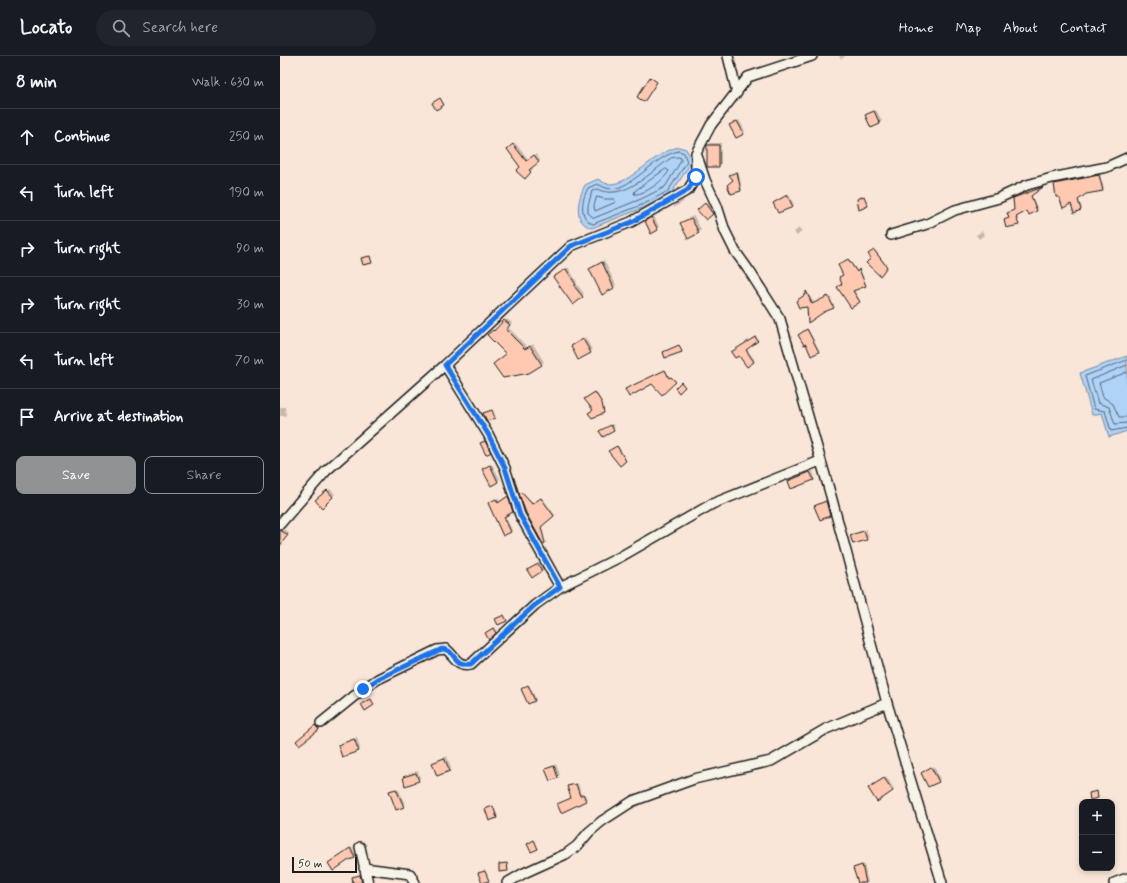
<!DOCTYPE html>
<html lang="en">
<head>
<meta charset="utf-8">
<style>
  body { margin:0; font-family:Mynerve,sans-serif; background:#20242c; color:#f1f3f6 }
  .controls { position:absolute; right:12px; bottom:12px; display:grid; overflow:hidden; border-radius:8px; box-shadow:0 2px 6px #0003 }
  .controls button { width:36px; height:36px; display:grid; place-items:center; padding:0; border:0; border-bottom:1px solid #363941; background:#171b24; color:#f1f3f6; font:20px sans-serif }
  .scale { position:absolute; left:12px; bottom:10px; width:65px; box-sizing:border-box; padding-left:4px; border:2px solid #1c1c1c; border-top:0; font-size:11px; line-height:14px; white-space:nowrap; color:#1c1c1c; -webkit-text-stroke:3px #f7f3e8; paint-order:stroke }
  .stop { position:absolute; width:12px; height:12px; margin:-9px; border:3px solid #1a73e8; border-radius:50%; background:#fff }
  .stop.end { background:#1a73e8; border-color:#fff; box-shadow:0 1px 4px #0008 }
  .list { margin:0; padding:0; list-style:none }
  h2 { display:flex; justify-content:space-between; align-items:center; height:52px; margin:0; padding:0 16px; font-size:17px }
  h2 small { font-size:13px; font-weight:400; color:#9ea1a6 }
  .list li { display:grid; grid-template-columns:26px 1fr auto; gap:12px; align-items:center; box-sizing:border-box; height:56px; padding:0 16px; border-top:1px solid #363941 }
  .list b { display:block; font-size:15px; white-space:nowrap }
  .list em { font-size:13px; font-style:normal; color:#9ea1a6 }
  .actions { display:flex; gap:8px; padding:12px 16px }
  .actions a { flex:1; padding:9px 0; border:1px solid #919294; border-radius:8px; text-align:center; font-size:14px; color:#919294 }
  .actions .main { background:#919294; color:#fff }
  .icon { flex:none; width:22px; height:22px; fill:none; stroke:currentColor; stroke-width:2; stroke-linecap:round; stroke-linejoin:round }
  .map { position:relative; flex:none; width:847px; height:827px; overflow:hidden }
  header { display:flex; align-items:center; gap:24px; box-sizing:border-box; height:56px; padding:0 20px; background:#171b24; border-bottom:1px solid #363941 }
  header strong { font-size:19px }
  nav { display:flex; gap:22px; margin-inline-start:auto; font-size:14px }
  .search { width:280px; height:36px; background:#20242c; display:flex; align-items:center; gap:10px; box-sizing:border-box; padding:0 14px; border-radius:22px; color:#9ea1a6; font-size:15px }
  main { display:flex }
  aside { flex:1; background:#171b24 }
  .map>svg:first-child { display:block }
  .water { fill:#afd2f7; stroke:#74899f }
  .shadow { fill:#0003 }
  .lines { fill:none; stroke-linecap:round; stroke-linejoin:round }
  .shore { stroke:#576574; stroke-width:1 }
  .building { fill:#ffc8b1; stroke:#1c1c1c }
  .minor-casing { stroke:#1c1c1c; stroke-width:12 }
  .minor { stroke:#f7f3e8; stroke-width:9 }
  .route { stroke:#1a73e8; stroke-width:5 }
</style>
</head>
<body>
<header>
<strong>Locato</strong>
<div class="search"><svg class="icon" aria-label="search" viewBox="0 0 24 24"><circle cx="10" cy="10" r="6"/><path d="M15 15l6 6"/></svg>Search here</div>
<nav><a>Home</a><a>Map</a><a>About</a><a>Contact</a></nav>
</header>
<main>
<aside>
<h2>8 min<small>Walk · 630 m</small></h2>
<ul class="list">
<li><svg class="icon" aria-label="ahead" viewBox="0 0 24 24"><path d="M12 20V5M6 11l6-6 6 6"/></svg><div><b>Continue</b></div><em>250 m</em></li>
<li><svg class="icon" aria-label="left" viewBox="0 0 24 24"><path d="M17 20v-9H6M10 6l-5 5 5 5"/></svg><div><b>Turn left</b></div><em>190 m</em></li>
<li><svg class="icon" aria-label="right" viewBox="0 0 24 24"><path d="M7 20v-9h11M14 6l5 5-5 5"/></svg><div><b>Turn right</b></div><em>90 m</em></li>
<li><svg class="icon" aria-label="right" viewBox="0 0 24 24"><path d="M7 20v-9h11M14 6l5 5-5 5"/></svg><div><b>Turn right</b></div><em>30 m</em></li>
<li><svg class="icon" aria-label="left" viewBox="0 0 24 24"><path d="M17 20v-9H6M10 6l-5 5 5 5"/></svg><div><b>Turn left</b></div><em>70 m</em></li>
<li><svg class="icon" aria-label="arrive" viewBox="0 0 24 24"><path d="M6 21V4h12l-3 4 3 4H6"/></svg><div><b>Arrive at destination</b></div></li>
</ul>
<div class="actions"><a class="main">Save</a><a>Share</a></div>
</aside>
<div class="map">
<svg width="847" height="827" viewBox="0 0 847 827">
  <rect width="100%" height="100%" fill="#f9e6d8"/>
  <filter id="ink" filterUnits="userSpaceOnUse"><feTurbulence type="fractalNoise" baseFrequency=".025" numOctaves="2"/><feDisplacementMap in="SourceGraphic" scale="8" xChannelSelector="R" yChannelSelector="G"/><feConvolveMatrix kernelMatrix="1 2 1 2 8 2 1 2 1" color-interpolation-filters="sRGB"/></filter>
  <g filter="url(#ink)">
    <!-- water -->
    <path class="water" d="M 399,91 L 406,93 L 410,100 L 411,107 L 391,138 L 365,151 L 312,172 C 292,167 298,142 305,129 L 318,123 C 321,125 325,128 329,128 C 351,129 373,96 399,91 Z
      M 847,300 L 847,375 L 829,381 L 822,357 L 812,359 L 800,317 Z"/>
    <!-- shadow -->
    <path class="shadow" d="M 559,0 L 566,0 L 561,3 Z
      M 596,54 L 602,65 L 599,67 L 586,59 Z
      M 459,64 L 465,75 L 463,77 L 451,69 Z
      M 235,87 L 249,104 L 256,98 L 260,104 L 251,111 L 253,113 L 245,121 L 242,111 L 228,94 Z
      M 430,87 L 441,87 L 441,108 L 439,110 L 428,89 Z
      M 458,115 L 462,133 L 461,134 L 450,119 Z
      M 820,118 L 824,133 L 806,137 L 798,142 L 802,152 L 801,153 L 795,156 L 792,147 L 779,140 L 775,128 L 777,127 Z
      M 760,132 L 751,139 L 758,153 L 757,154 L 750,158 L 748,153 L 737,159 L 738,168 L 725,164 L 730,162 L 729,156 L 735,154 L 736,141 Z
      M 509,138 L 514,149 L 499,156 L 494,147 Z
      M 404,143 L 403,146 L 393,152 L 394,149 Z
      M 428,146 L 435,155 L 426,163 L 419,154 Z
      M 374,160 L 379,171 L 377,173 L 368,163 Z
      M 414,160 L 421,174 L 409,181 L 404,165 Z
      M 519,172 L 522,175 L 517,180 L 514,176 Z
      M 702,175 L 704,179 L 699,183 L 696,179 Z
      M 595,194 L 607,210 L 600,218 L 590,198 Z
      M 569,203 L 578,216 L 580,213 L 586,228 L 574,234 L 580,244 L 571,250 L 563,228 L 564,219 L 560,209 Z
      M 324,204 L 336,229 L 323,237 L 310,213 Z
      M 288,211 L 297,226 L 296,227 L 304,238 L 302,240 L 274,221 Z
      M 527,235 L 534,247 L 550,240 L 554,250 L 528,250 Z
      M 227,263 L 232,267 L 228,271 L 248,292 L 253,288 L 264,306 L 249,316 L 227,298 L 209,279 L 216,272 L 217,274 Z
      M 528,273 L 539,294 L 538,295 L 519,279 Z
      M 476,280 L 478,283 L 466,292 L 475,304 L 468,310 L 459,299 L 454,295 Z
      M 305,281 L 312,294 L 310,296 L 292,290 Z
      M 386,314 L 390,323 L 392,321 L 396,325 L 382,337 L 372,327 L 347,333 Z
      M 316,336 L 322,346 L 323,356 L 314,354 L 306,343 Z
      M 0,351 L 5,351 L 6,359 L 4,360 L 0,360 Z
      M 333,368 L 335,372 L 333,374 L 323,374 Z
      M 207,384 L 212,394 L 210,396 L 202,387 Z
      M 338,390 L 346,403 L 340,409 L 330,394 Z
      M 212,408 L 220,423 L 218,425 L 206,411 Z
      M 532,414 L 535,421 L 533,423 L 509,425 Z
      M 50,433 L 55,438 L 42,450 L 37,444 Z
      M 243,436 L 254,448 L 262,442 L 275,459 L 261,469 L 265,486 L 263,487 L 241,438 Z
      M 229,440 L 234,453 L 225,459 L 232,474 L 230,476 L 209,447 L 218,442 L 220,446 Z
      M 548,443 L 552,457 L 550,459 L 535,450 Z
      M 4,473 L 9,477 L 1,486 L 3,488 L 0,492 L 0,478 Z
      M 586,473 L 589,481 L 573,487 L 571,480 Z
      M 260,506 L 264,513 L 253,520 L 251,512 Z
      M 215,571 L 217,574 L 209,582 L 206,577 Z
      M 249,629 L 256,643 L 249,647 L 243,632 Z
      M 77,681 L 80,692 L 78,694 L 59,689 Z
      M 167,700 L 171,712 L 169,714 L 153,707 Z
      M 276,708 L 280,719 L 270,724 L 267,713 Z
      M 654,710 L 660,723 L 658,725 L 642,717 Z
      M 138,715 L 140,722 L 138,724 L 124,721 Z
      M 606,720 L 614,733 L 612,735 L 592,730 Z
      M 298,727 L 301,739 L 305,738 L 307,743 L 278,748 L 292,742 L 289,731 Z
      M 118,732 L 125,748 L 123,750 L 110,736 Z
      M 213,750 L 218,760 L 210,764 L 207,752 Z
      M 72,791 L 76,800 L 75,802 L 51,806 Z
      M 584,808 L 588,827 L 579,827 L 574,812 Z
      M 82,817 L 86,827 L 74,827 L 73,822 Z"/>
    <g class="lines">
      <!-- shore -->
      <path class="shore" d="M 399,95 L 404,97 L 407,106 L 388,135 L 364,148 L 313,168 C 298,162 302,143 308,132 L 317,128 C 320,129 323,131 326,132 C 348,139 375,98 399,95 Z
        M 398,101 L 401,102 L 401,105 L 385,131 L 361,143 L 314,162 L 308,157 L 308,150 L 312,135 L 317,133 C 344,146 370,116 391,102 Z
        M 386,113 L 389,115 C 384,124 365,139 354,138 L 355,135 Z
        M 317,141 L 325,143 L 334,143 L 336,146 L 315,155 L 314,150 Z
        M 847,304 L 805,320 L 814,353 L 825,355 L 831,375 L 847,372
        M 847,309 L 811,324 L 818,347 L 829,351 L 835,368 L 847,367
        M 847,316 L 819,327 L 823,341 L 833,348 L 839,361 L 847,361"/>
    </g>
    <!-- building -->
    <path class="building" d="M 370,21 L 377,26 L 364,46 L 357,41 Z
      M 160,42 L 164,49 L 156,54 L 152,47 Z
      M 594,55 L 600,68 L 591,72 L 585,59 Z
      M 457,65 L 464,78 L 456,82 L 449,69 Z
      M 233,88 L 246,105 L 254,99 L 259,106 L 249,114 L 251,116 L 245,123 L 236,115 L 240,111 L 227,93 Z
      M 427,89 L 439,89 L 439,111 L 427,111 Z
      M 457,116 L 461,135 L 451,138 L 447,129 L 453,124 L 449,119 Z
      M 819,119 L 823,135 L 806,138 L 798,144 L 801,154 L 794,157 L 791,148 L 783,152 L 779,141 L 776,141 L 774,128 Z
      M 763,131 L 751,140 L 757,155 L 749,159 L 747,155 L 736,161 L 739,169 L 726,172 L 724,164 L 729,162 L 727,157 L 734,154 L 733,142 Z
      M 507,139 L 513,151 L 498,157 L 493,147 Z
      M 584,140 L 588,150 L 579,154 L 577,143 Z
      M 425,147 L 433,158 L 426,164 L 417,154 Z
      M 371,161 L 378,174 L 371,178 L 365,165 Z
      M 411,162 L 419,177 L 408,183 L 400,167 Z
      M 594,194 L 607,211 L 600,220 L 586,207 L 591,202 L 588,198 Z
      M 90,200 L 92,207 L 83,209 L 81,202 Z
      M 568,203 L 577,216 L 579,213 L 586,230 L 573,235 L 580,246 L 571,252 L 557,231 L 562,228 L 559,221 L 563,219 L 558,209 Z
      M 322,206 L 334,232 L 322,239 L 309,213 Z
      M 286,213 L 296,229 L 294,230 L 303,241 L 293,249 L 273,221 Z
      M 526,235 L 532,248 L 548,240 L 554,252 L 544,256 L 528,267 L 527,251 L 519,252 L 516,245 L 526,238 Z
      M 224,264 L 230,269 L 226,274 L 245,293 L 250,290 L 262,309 L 249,317 L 223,322 L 213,308 L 226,298 L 207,279 L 213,274 L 214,275 Z
      M 527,273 L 539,296 L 531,300 L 526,288 L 524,289 L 518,279 Z
      M 475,281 L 478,285 L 466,294 L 474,306 L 467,311 L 459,300 L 455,302 L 451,296 Z
      M 303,283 L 311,297 L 298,304 L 291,290 Z
      M 399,289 L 402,296 L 385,302 L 383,296 Z
      M 385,314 L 389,322 L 391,321 L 396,326 L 382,339 L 372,328 L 349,341 L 345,333 Z
      M 401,326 L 405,331 L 399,337 L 395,332 Z
      M 315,336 L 322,347 L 324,357 L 312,362 L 308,357 L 313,354 L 304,343 Z
      M 212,354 L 215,362 L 207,365 L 203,357 Z
      M 331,369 L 334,375 L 323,381 L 319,375 Z
      M 205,385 L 211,396 L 206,399 L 200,387 Z
      M 337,390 L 346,405 L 340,410 L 328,395 Z
      M 210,409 L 218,426 L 211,430 L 202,413 Z
      M 530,416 L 534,424 L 511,433 L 508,425 Z
      M 47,434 L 53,441 L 42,452 L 35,444 Z
      M 241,436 L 252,448 L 261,442 L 274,460 L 261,471 L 265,487 L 263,488 L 246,457 L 239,438 Z
      M 228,440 L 233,456 L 224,461 L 231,476 L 223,480 L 208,447 L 216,443 L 218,447 Z
      M 546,445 L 550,460 L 540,464 L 534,450 Z
      M 0,474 L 8,479 L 0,489 Z
      M 584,475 L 587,484 L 573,488 L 570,479 Z
      M 258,508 L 262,515 L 252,522 L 247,514 Z
      M 224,559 L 227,565 L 218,569 L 215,563 Z
      M 213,572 L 216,577 L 209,584 L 205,577 Z
      M 248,629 L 255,645 L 248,648 L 241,633 Z
      M 91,643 L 94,649 L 85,655 L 81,648 Z
      M 35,669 L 39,674 L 19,689 L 16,685 Z
      M 74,683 L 79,695 L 62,701 L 58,689 Z
      M 164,702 L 170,715 L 157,720 L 152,707 Z
      M 274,710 L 278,722 L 270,725 L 265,713 Z
      M 651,711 L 659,726 L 648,731 L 641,717 Z
      M 136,717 L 139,725 L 125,730 L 123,721 Z
      M 604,722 L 613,735 L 597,746 L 588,732 Z
      M 296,728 L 300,740 L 303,738 L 306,745 L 281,757 L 277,748 L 291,742 L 287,730 Z
      M 116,733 L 124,751 L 116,754 L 109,735 Z
      M 817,735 L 818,742 L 810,744 L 809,737 Z
      M 213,750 L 217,762 L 209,765 L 205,753 Z
      M 254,784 L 258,793 L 251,796 L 247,788 Z
      M 70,792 L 75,802 L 69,804 L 53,815 L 48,807 Z
      M 227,807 L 228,815 L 219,816 L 219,808 Z
      M 582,809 L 586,827 L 578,827 L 573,812 Z
      M 205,815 L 209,825 L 202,827 L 198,817 Z
      M 80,819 L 82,827 L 73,827 L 72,821 Z"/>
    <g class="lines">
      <defs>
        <path id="minor" d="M 448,0 L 457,37
          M 416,97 L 425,124 L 437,150 L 445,175 L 455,195 L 470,216 L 500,263 L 551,440 L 607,647 L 662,827
          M 611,179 L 647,168 L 675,154 L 719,142 L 747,129 L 772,122 L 827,111 L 847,102
          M 165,309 L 208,378 L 225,412 L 240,459 L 280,531
          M 0,468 L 46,415 L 165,309 L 291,190 L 351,166 L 408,134 L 416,121 L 416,97 L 431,69 L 468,21 L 532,0
          M 41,667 L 83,633 L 98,623 L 157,594 L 166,593 C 176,601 177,611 191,608 L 255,549 L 280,531 L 340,501 L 432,448 L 540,405
          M 80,791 L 88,827
          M 84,812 L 130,818 L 135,827
          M 227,827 L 244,817 L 286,798 L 297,790 L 309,776 L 322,765 L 353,745 L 414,723 L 491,705 L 546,673 L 607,647
          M 834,827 L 847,822"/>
      </defs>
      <!-- minor casing -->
      <use href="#minor" class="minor-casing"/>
      <!-- minor -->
      <use href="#minor" class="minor"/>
    </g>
  </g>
  <g class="lines" filter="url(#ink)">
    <!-- route -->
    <path class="route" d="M 83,633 L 98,623 L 162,593 C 176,593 172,611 191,608 L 255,549 L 280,531 L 240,459 L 225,412 L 208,378 L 165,309 L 291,190 L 352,166 L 408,134 L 416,121"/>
  </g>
</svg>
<div class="controls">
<button>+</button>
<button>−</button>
</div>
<div class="scale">50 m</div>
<div class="stop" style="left:416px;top:121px"></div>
<div class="stop end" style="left:83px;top:633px"></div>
</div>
</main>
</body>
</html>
